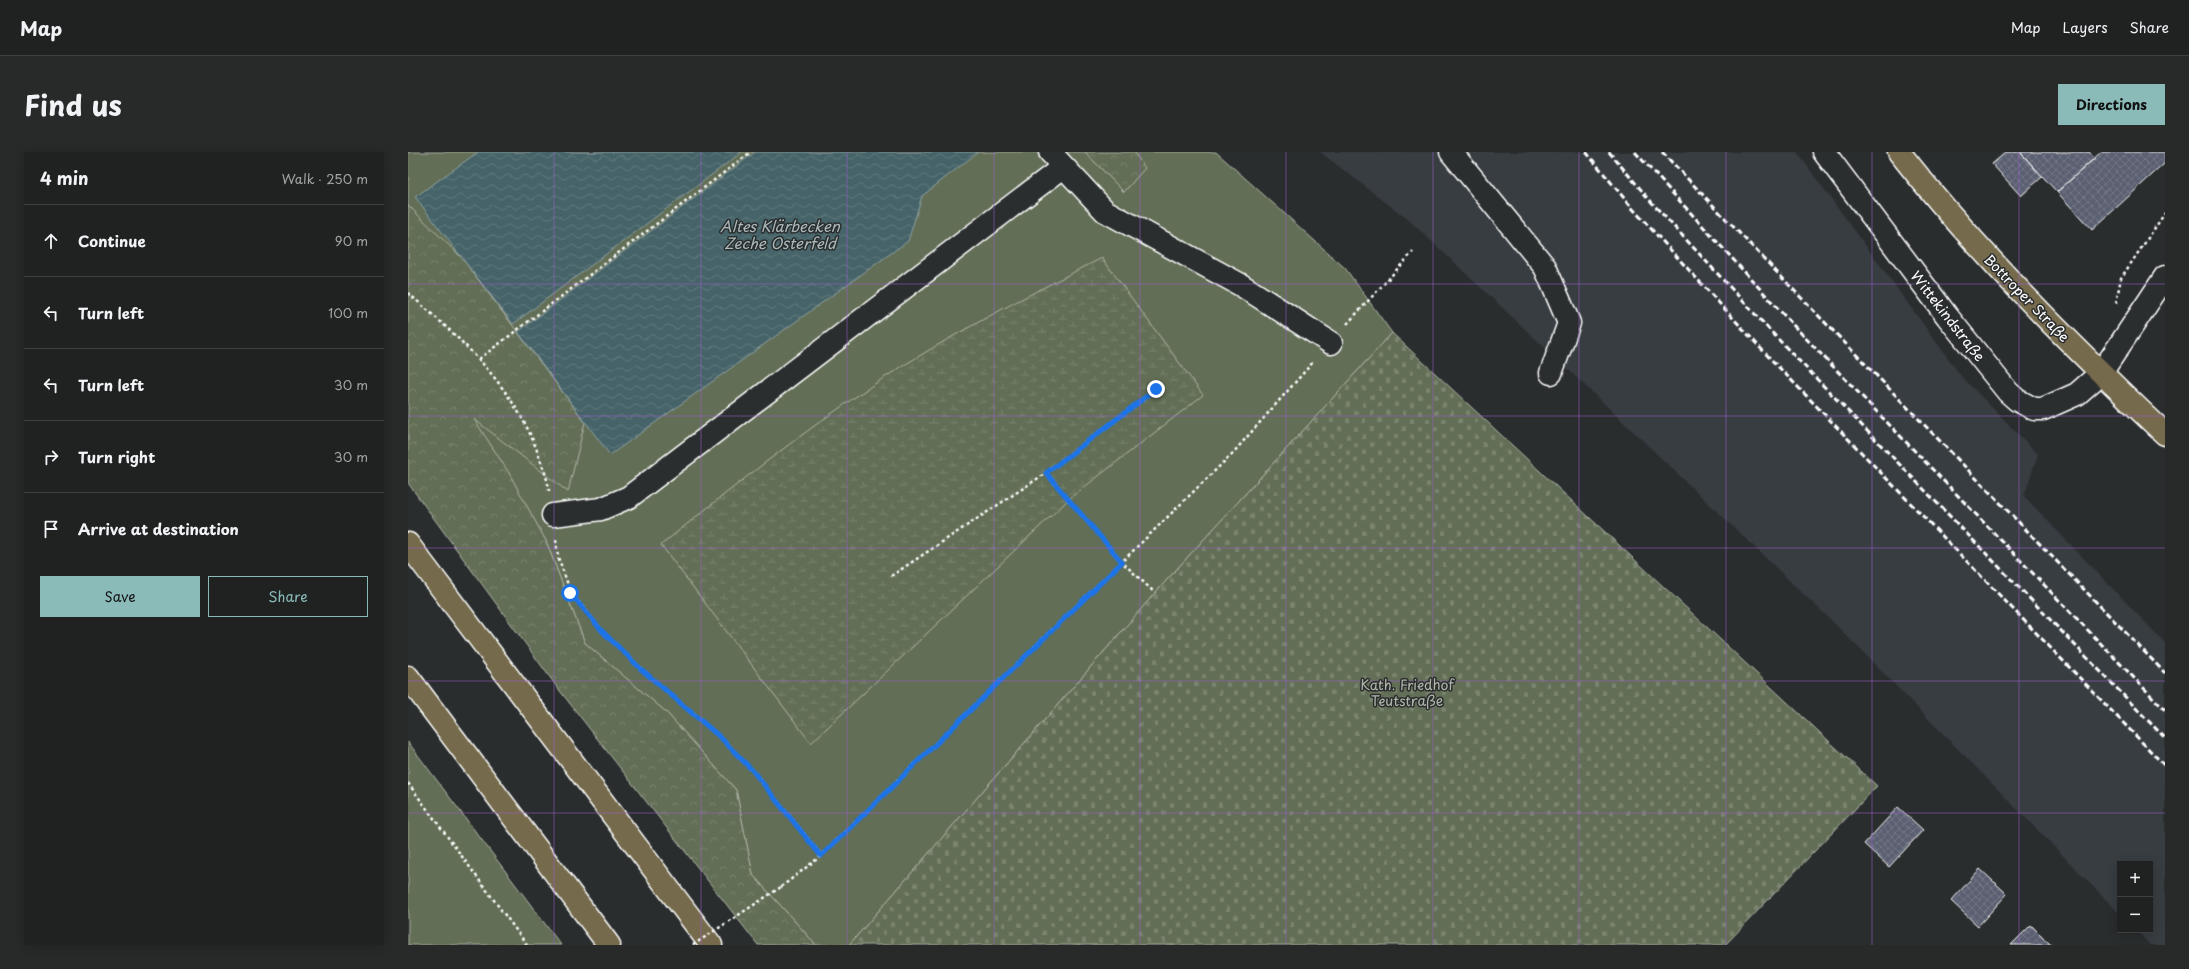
<!DOCTYPE html>
<html lang="en">
<head>
<meta charset="utf-8">
<style>
  body { margin:0; font-family:"Playpen Sans",sans-serif; background:#282a2a; color:#f1f3f6 }
  .controls { position:absolute; right:12px; bottom:12px; display:grid; overflow:hidden; border-radius:0px; box-shadow:0 2px 10px #0003 }
  .controls button { width:36px; height:36px; display:grid; place-items:center; padding:0; border:0; border-bottom:1px solid #3d3f40; background:#202222; color:#f1f3f6; font:20px sans-serif }
  .stop { position:absolute; width:12px; height:12px; margin:-9px; border:3px solid #1a73e8; border-radius:50%; background:#fff }
  .stop.end { background:#1a73e8; border-color:#fff; box-shadow:0 1px 4px #0008 }
  .list { margin:0; padding:0; list-style:none }
  h2 { display:flex; justify-content:space-between; align-items:center; height:52px; margin:0; padding:0 16px; font-size:17px }
  h2 small { font-size:13px; font-weight:400; color:#a2a4a5 }
  .list li { display:grid; grid-template-columns:26px 1fr auto; gap:12px; align-items:center; box-sizing:border-box; height:72px; padding:0 16px; border-top:1px solid #3d3f40 }
  .list b { display:block; font-size:15px; white-space:nowrap }
  .list em { font-size:13px; font-style:normal; color:#a2a4a5 }
  .actions { display:flex; gap:8px; padding:12px 16px }
  .actions a { flex:1; padding:9px 0; border:1px solid #8bbbb9; border-radius:0px; text-align:center; font-size:14px; color:#8bbbb9 }
  .actions .main { background:#8bbbb9; color:#111 }
  .icon { flex:none; width:22px; height:22px; fill:none; stroke:currentColor; stroke-width:2; stroke-linecap:round; stroke-linejoin:round }
  .map { position:relative; flex:none; width:1757px; height:793px; overflow:hidden; border-radius:0px }
  header { display:flex; align-items:center; gap:24px; box-sizing:border-box; height:56px; padding:0 20px; background:#202222; border-bottom:1px solid #3d3f40 }
  header strong { font-size:19px }
  nav { display:flex; gap:22px; margin-inline-start:auto; font-size:14px }
  .intro { display:flex; align-items:center; justify-content:space-between; box-sizing:border-box; height:96px; padding:0 24px }
  h1 { margin:0; font-size:28px }
  .button { padding:10px 18px; border-radius:0px; background:#8bbbb9; color:#111; font-size:14px; font-weight:700 }
  main { display:flex; gap:24px; padding:0 24px }
  aside { flex:1; background:#202222; border-radius:0px; box-shadow:0 2px 10px #0003 }
  .map>svg:first-child { display:block }
  .built { fill:#383c42 }
  .green { fill:#626e55; stroke:#b0b6aa }
  .forest { fill:url(#forest-crowns); stroke:#b0b6aa }
  .wetland { fill:url(#wetland-marsh); stroke:#b0b6aa }
  .cemetery { fill:url(#cemetery-stones); stroke:#b0b6aa }
  .water { fill:url(#water-waves); stroke:#8fa1a4 }
  .building { fill:url(#building-cross-hatch); stroke:#fff }
  .lines { fill:none; stroke-linecap:round; stroke-linejoin:round }
  .minor-casing { stroke:#fff; stroke-width:25 }
  .major-casing { stroke:#fff; stroke-width:25 }
  .highway-casing { stroke:#fff; stroke-width:25 }
  .path { stroke:#fff; stroke-width:2.5; stroke-dasharray:3 3; stroke-linecap:butt }
  .minor { stroke:#2a2d2e; stroke-width:22 }
  .major { stroke:#746b4b; stroke-width:22 }
  .highway { stroke:#746b4b; stroke-width:22 }
  .rail { stroke:#fff; stroke-width:3; stroke-dasharray:6 3; stroke-linecap:butt }
  .path-bridge { stroke:#fff; stroke-width:2.5; stroke-dasharray:3 3; stroke-linecap:butt }
  .route { stroke:#1a73e8; stroke-width:5 }
  .grid { fill:none; stroke:#9c61cf; stroke-width:1; stroke-opacity:0.55 }
  .labels { text-anchor:middle; dominant-baseline:central; stroke-width:3; stroke-linejoin:round; paint-order:stroke }
  .street-label { font-size:14px; fill:#fff; stroke:#2a2d2e }
  .park-label { font-size:14px; fill:#b0b6aa; stroke:#2a2d2e }
  .water-label { font-size:15px; font-style:italic; fill:#abb9bb; stroke:#2a2d2e }
</style>
</head>
<body>
<header>
<strong>Map</strong>
<nav><a>Map</a><a>Layers</a><a>Share</a></nav>
</header>
<div class="intro"><h1>Find us</h1><a class="button">Directions</a></div>
<main>
<aside>
<h2>4 min<small>Walk · 250 m</small></h2>
<ul class="list">
<li><svg class="icon" aria-label="ahead" viewBox="0 0 24 24"><path d="M12 20V5M6 11l6-6 6 6"/></svg><div><b>Continue</b></div><em>90 m</em></li>
<li><svg class="icon" aria-label="left" viewBox="0 0 24 24"><path d="M17 20v-9H6M10 6l-5 5 5 5"/></svg><div><b>Turn left</b></div><em>100 m</em></li>
<li><svg class="icon" aria-label="left" viewBox="0 0 24 24"><path d="M17 20v-9H6M10 6l-5 5 5 5"/></svg><div><b>Turn left</b></div><em>30 m</em></li>
<li><svg class="icon" aria-label="right" viewBox="0 0 24 24"><path d="M7 20v-9h11M14 6l5 5-5 5"/></svg><div><b>Turn right</b></div><em>30 m</em></li>
<li><svg class="icon" aria-label="arrive" viewBox="0 0 24 24"><path d="M6 21V4h12l-3 4 3 4H6"/></svg><div><b>Arrive at destination</b></div></li>
</ul>
<div class="actions"><a class="main">Save</a><a>Share</a></div>
</aside>
<div class="map">
<svg width="1757" height="793" viewBox="0 0 1757 793">
  <defs>
    <pattern id="forest-crowns" width="20" height="18" patternUnits="userSpaceOnUse"><rect width="20" height="18" fill="#626e55"/><path d="M2 6a3 3 0 1 1 6 0M12 15a3 3 0 1 1 6 0" fill="none" stroke="#7a846e"/></pattern>
    <pattern id="wetland-marsh" width="20" height="14" patternUnits="userSpaceOnUse"><rect width="20" height="14" fill="#626e55"/><path d="M1 5h8M5 5V1M11 12h8M15 12V8" fill="none" stroke="#7a846e"/></pattern>
    <pattern id="cemetery-stones" width="16" height="16" patternUnits="userSpaceOnUse"><rect width="16" height="16" fill="#626e55"/><path d="M2 7V4a2 2 0 0 1 4 0v3zM10 15v-3a2 2 0 0 1 4 0v3z" fill="#7a846e"/></pattern>
    <pattern id="water-waves" width="16" height="10" patternUnits="userSpaceOnUse"><rect width="16" height="10" fill="#456367"/><path d="M0 5q4-4 8 0t8 0" fill="none" stroke="#617a7e"/></pattern>
    <pattern id="building-cross-hatch" width="8" height="8" patternUnits="userSpaceOnUse"><rect width="8" height="8" fill="#5a5f71"/><path d="M0 0l8 8M0 8l8-8" fill="none" stroke="#737786"/></pattern>
  </defs>
  <rect width="100%" height="100%" fill="#2a2d2e"/>
  <filter id="ink" filterUnits="userSpaceOnUse"><feTurbulence type="fractalNoise" baseFrequency=".025" numOctaves="2"/><feDisplacementMap in="SourceGraphic" scale="8" xChannelSelector="R" yChannelSelector="G"/><feConvolveMatrix kernelMatrix="1 2 1 2 8 2 1 2 1" color-interpolation-filters="sRGB"/></filter>
  <g filter="url(#ink)">
    <!-- built -->
    <path class="built" d="M 912,0 L 1389,0 L 1554,225 L 1630,302 L 1616,344 L 1757,491 L 1757,793 L 1742,793 L 1728,778 L 1742,778 L 1742,712 L 1712,712 L 1712,762 L 1428,473 L 1168,225 L 1002,69 Z"/>
    <!-- green -->
    <path class="green" d="M 0,0 L 677,0 L 716,40 L 736,16 L 726,0 L 808,0 L 937,116 L 984,181 L 747,441 L 441,793 L 408,793 L 345,723 L 328,638 L 258,560 L 177,491 L 138,389 L 0,184 Z
      M 0,590 L 153,793 L 0,793 Z"/>
    <!-- forest -->
    <path class="forest" d="M 677,0 L 726,0 L 737,16 L 716,40 Z
      M 0,53 L 54,106 L 177,270 L 160,340 L 66,267 L 101,321 L 138,389 L 177,491 L 258,560 L 328,638 L 345,723 L 408,793 L 350,793 L 149,535 L 0,331 Z"/>
    <!-- wetland -->
    <path class="wetland" d="M 694,106 L 795,243 L 661,347 L 403,591 L 253,393 C 324,336 395,279 471,229 C 542,183 618,144 694,106 Z"/>
    <!-- cemetery -->
    <path class="cemetery" d="M 984,181 L 1469,634 L 1317,793 L 441,793 L 747,441 Z"/>
    <!-- water -->
    <path class="water" d="M 70,0 L 334,0 L 105,172 L 7,45 Z
      M 347,0 L 570,0 L 514,44 L 500,89 L 202,303 L 110,180 Z"/>
    <!-- building -->
    <path class="building" d="M 1598,0 L 1612,0 L 1634,25 L 1613,44 L 1584,12 Z
      M 1612,0 L 1681,0 L 1687,6 L 1649,40 Z
      M 1693,0 L 1757,0 L 1757,11 L 1684,78 L 1649,40 Z
      M 1490,655 L 1515,678 L 1481,715 L 1456,692 Z
      M 1572,717 L 1599,742 L 1570,774 L 1543,749 Z
      M 1623,773 L 1643,793 L 1603,793 Z"/>
    <g class="lines">
      <defs>
        <path id="minor" d="M 642,0 L 697,59 L 833,133 L 923,191
          M 1043,0 L 1137,115 L 1161,171 L 1143,221
          M 1416,0 L 1539,164 L 1600,240 L 1609,248 L 1626,257 L 1635,257 L 1669,242 L 1693,221 L 1757,125
          M 145,363 L 193,357 L 221,345 L 655,15"/>
        <path id="major" d="M 1491,0 C 1571,102 1663,193 1757,282"/>
        <path id="highway" d="M 0,392 L 303,793
          M 0,525 L 201,793"/>
      </defs>
      <!-- minor casing -->
      <use href="#minor" class="minor-casing"/>
      <!-- major casing -->
      <use href="#major" class="major-casing"/>
      <!-- highway casing -->
      <use href="#highway" class="highway-casing"/>
      <!-- path -->
      <path class="path" d="M 0,141 C 54,188 107,235 131,304 C 135,316 140,327 141,339
        M 1708,151 L 1713,126 L 1757,61
        M 939,172 L 1005,100
        M 71,207 L 343,0
        M 638,321 L 714,410 L 747,441
        M 148,388 L 150,405 L 163,441 L 195,480 L 233,517 L 313,586 L 344,618 L 413,703
        M 483,424 L 638,321 L 748,237
        M 0,631 L 119,793
        M 373,735 L 413,704 L 825,301 L 905,210"/>
      <!-- minor -->
      <use href="#minor" class="minor"/>
      <!-- major -->
      <use href="#major" class="major"/>
      <!-- highway -->
      <use href="#highway" class="highway"/>
      <!-- rail -->
      <path class="rail" d="M 1178,0 L 1225,57 L 1357,201 L 1757,614
        M 1201,0 L 1246,53 L 1370,187 L 1757,586
        M 1227,0 L 1385,173 L 1757,558
        M 1254,0 L 1403,156 L 1757,521"/>
      <!-- path-bridge -->
      <path class="path-bridge" d="M 285,793 L 373,735"/>
    </g>
  </g>
  <g class="lines" filter="url(#ink)">
    <!-- route -->
    <path class="route" d="M 162,441 L 195,480 L 233,517 L 313,586 L 344,618 L 413,704 L 714,410 L 638,321 L 748,237"/>
  </g>
  <!-- grid -->
  <path class="grid" d="M 146,0 L 146,793M 293,0 L 293,793M 439,0 L 439,793M 586,0 L 586,793M 732,0 L 732,793M 878,0 L 878,793M 1025,0 L 1025,793M 1171,0 L 1171,793M 1318,0 L 1318,793M 1464,0 L 1464,793M 1611,0 L 1611,793M 0,132 L 1757,132M 0,264 L 1757,264M 0,396 L 1757,396M 0,529 L 1757,529M 0,661 L 1757,661"/>
  <g class="labels">
    <!-- street labels -->
    <g class="street-label">
      <text transform="translate(1619 146) rotate(46)">Bottroper Straße</text>
      <text transform="translate(1540 164) rotate(52)">Wittekindstraße</text>
    </g>
    <!-- park labels -->
    <g class="park-label">
      <text x="999" y="532">Kath. Friedhof<tspan x="999" dy="16">Teutstraße</tspan></text>
    </g>
    <!-- water labels -->
    <g class="water-label">
      <text x="372" y="73">Altes Klärbecken<tspan x="372" dy="17">Zeche Osterfeld</tspan></text>
    </g>
  </g>
</svg>
<div class="controls">
<button>+</button>
<button>−</button>
</div>
<div class="stop" style="left:162px;top:441px"></div>
<div class="stop end" style="left:748px;top:237px"></div>
</div>
</main>
</body>
</html>
